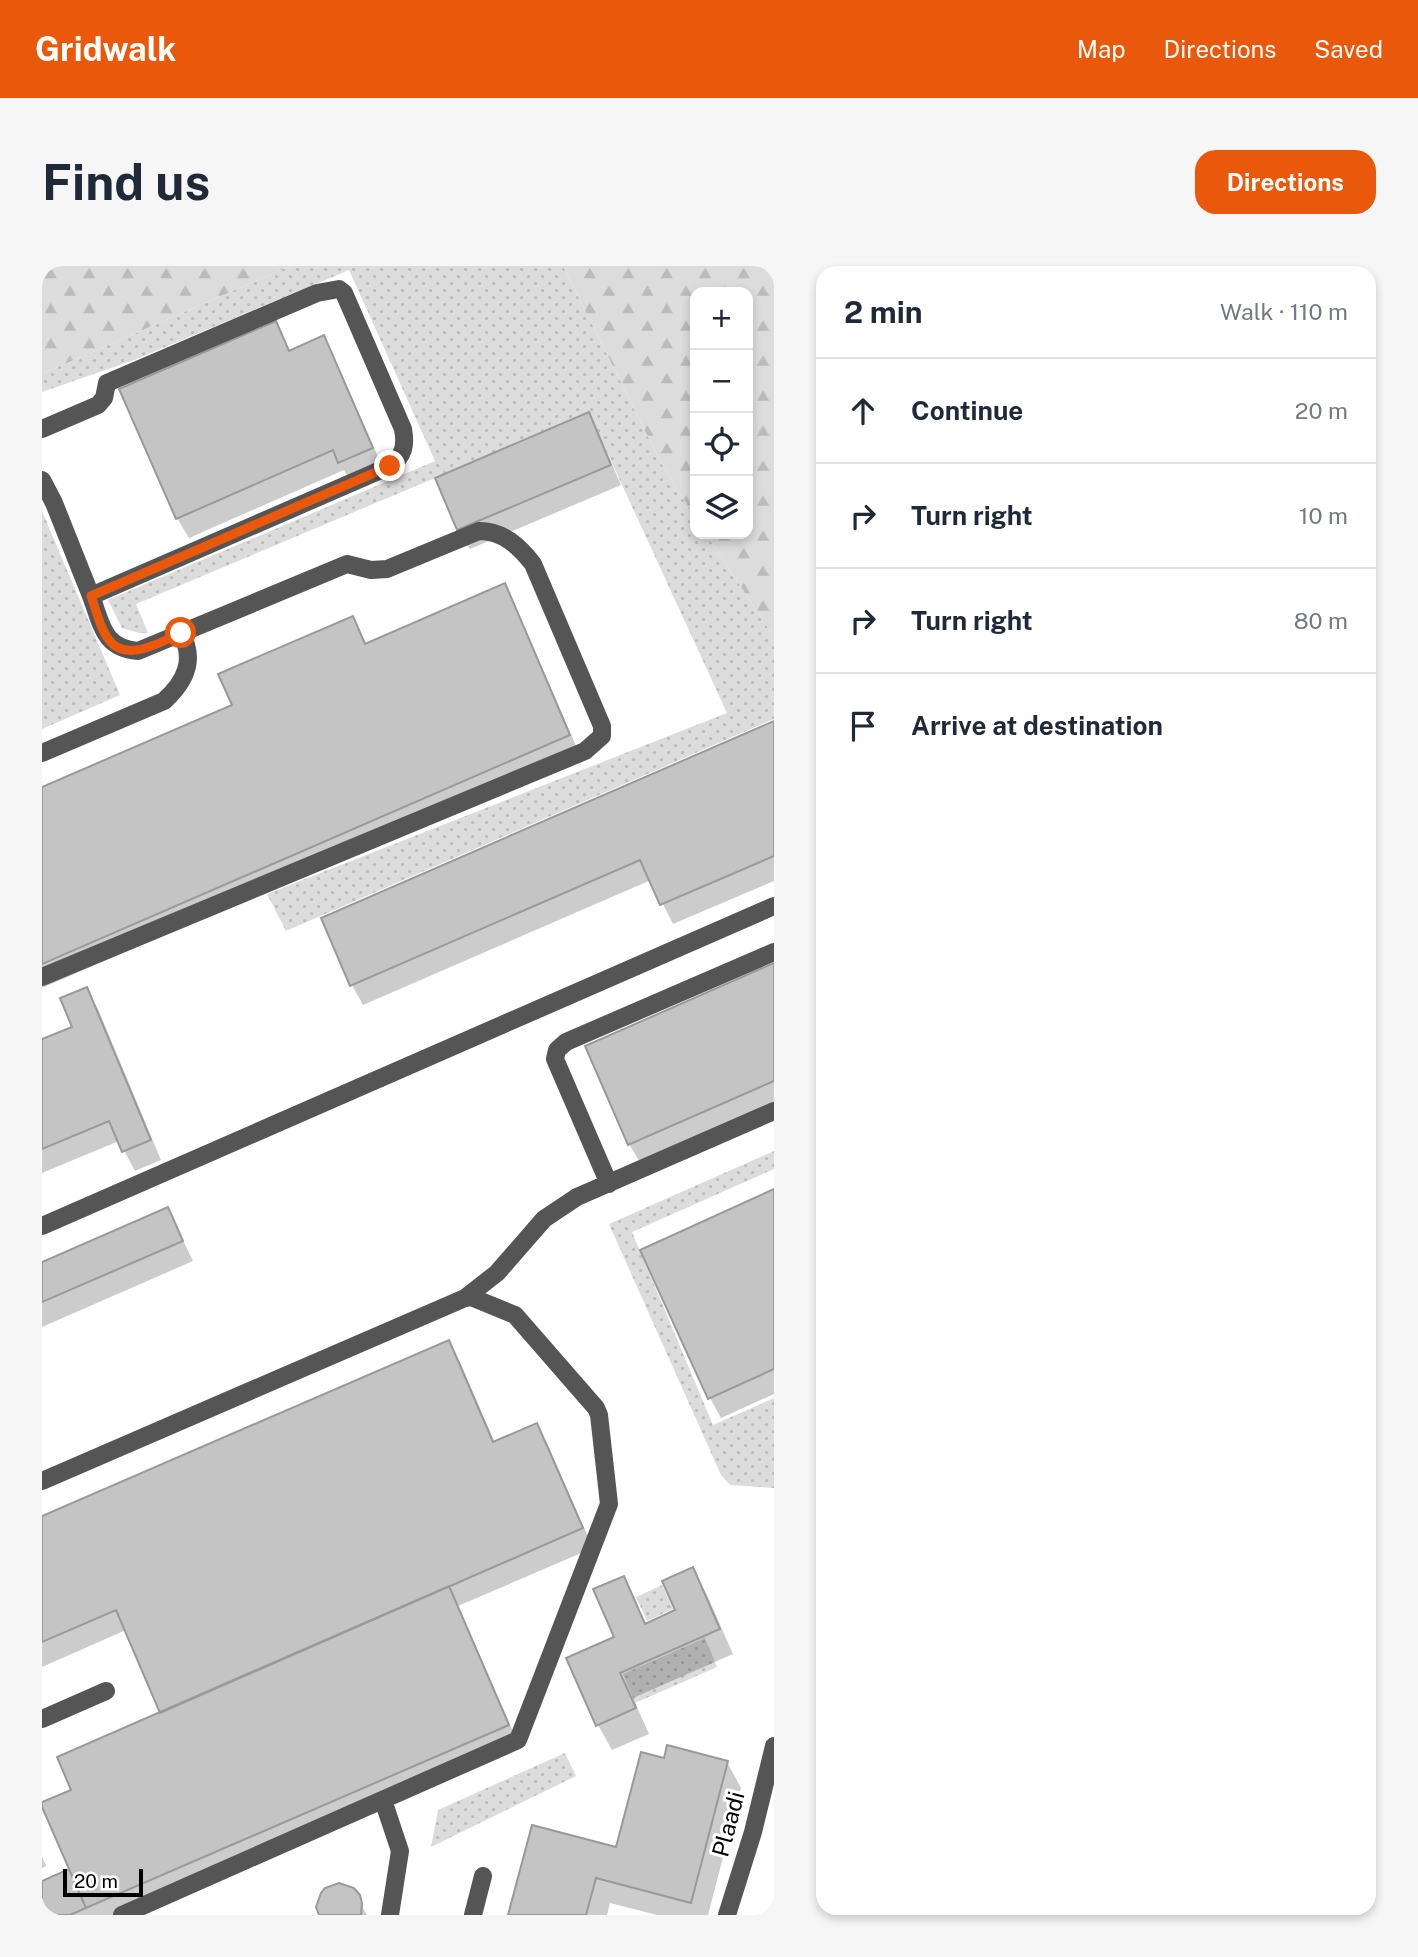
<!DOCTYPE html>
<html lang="en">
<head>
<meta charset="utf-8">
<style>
  body { margin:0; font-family:"Public Sans",sans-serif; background:#f6f6f7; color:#1f2937 }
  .controls { position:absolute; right:21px; top:21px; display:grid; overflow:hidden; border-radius:14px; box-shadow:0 4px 10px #0003 }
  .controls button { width:63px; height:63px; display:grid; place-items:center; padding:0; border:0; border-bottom:2px solid #e0e1e3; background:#fff; color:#1f2937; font:35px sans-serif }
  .scale { position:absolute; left:21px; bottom:18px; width:80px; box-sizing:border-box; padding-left:7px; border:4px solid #000; border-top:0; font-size:19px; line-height:24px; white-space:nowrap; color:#000; -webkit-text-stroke:5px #fff; paint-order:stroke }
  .stop { position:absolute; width:21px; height:21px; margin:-16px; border:5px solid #ea580c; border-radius:50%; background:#fff }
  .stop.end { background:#ea580c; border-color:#fff; box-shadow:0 2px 7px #0008 }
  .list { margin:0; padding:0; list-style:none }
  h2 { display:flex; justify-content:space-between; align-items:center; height:91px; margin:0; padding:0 28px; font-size:30px }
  h2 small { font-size:23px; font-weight:400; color:#747a83 }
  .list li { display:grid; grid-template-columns:46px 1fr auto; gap:21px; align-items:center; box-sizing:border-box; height:105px; padding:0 28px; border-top:2px solid #e0e1e3 }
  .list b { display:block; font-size:26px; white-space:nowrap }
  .list em { font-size:23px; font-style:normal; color:#747a83 }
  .icon { flex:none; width:38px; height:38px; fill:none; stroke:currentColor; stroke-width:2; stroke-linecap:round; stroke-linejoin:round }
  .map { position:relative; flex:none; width:732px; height:1649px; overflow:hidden; border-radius:21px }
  header { display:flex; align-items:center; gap:42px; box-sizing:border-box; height:98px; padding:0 35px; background:#ea580c; color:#fff }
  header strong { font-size:33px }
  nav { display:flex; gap:38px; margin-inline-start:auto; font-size:24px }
  .intro { display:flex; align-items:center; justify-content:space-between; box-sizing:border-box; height:168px; padding:0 42px }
  h1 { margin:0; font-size:49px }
  .button { padding:18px 32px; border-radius:21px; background:#ea580c; color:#fff; font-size:24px; font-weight:700 }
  main { display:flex; gap:42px; padding:0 42px }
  aside { flex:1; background:#fff; border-radius:21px; box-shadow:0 4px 10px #0003 }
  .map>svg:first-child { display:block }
  .grass { fill:url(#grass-dots) }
  .forest { fill:url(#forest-firs) }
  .shadow { fill:#0003 }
  .building { fill:#c4c4c4; stroke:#999; stroke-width:2 }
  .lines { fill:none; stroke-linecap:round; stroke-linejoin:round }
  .minor { stroke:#555; stroke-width:18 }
  .route { stroke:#ea580c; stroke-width:9 }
  .labels { text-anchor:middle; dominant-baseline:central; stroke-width:6; stroke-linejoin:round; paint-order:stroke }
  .street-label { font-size:23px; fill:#000; stroke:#fff }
</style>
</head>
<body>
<header>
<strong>Gridwalk</strong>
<nav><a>Map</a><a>Directions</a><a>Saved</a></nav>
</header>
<div class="intro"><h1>Find us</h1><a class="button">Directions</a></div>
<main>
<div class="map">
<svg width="732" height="1649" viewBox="0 0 732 1649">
  <defs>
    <pattern id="grass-dots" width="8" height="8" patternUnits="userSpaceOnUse" patternTransform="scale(1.75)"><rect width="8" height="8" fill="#dcdcdc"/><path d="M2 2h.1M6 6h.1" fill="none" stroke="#bbb" stroke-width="1.8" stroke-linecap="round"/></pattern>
    <pattern id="forest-firs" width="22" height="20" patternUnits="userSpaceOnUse" patternTransform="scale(1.75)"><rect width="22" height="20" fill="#dcdcdc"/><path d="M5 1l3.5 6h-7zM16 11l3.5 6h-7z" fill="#bbb"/></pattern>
  </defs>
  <rect width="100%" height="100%" fill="#fff"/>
  <!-- grass -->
  <path class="grass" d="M 248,0 L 521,0 L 619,197 L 653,251 L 653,268 L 664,268 L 732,371 L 732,453 L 244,665 L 225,628 L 685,447 L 547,147 L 94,338 L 106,367 L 97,367 L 80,362 L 66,334 L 393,195 L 307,4 L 92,94 L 0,126 L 0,108 Z
    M 0,245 L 78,429 L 0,463 Z
    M 732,885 L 732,903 L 590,966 L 671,1159 L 732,1132 L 732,1222 L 688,1219 L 679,1209 L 567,958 Z
    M 620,1319 L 631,1343 L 605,1355 L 594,1331 Z
    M 663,1372 L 675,1401 L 593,1437 L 581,1408 Z
    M 523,1487 L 534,1510 L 389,1581 L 396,1544 Z"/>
  <!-- forest -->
  <path class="forest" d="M 0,0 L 248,0 L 0,108 Z
    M 521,0 L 732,0 L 732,371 L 664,268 L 706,268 L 706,26 L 653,26 L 653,251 L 619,197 Z"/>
  <!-- shadow -->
  <path class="shadow" d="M 233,57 L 249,86 L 281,72 L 292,91 L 341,202 L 309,216 L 302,204 L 147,272 L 135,252 Z
    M 546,149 L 557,168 L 579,219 L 428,283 L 416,263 Z
    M 462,319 L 473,339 L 538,489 L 0,722 L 0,523 L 192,440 L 311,352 L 325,379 Z
    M 732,457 L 732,615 L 631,658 L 609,614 L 321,739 L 310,719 L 281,653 Z
    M 732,699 L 732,840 L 599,898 L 587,878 L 545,780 Z
    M 44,724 L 56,743 L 119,894 L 93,905 L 77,875 L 0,907 L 0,775 L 33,761 Z
    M 732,925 L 732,1128 L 679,1152 L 668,1132 L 601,985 Z
    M 126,943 L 151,995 L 0,1061 L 0,998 Z
    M 406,1076 L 418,1096 L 453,1177 L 495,1159 L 506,1179 L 551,1282 L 416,1340 L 477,1479 L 84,1649 L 0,1649 L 0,1617 L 29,1604 L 31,1524 L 120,1447 L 84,1364 L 0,1401 L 0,1252 Z
    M 651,1303 L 665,1329 L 691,1388 L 591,1432 L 607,1468 L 570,1484 L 556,1459 L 574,1372 L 581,1312 L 605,1359 L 635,1345 Z
    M 623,1494 L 685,1496 L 699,1522 L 666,1649 L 615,1649 L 568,1637 L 565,1649 L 468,1649 L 575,1583 Z
    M 0,1590 L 4,1600 L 0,1602 Z
    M 311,1624 L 325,1649 L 278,1649 Z"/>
  <!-- building -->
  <path class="building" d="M 234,55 L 247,85 L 282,69 L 331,182 L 296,197 L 291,184 L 134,253 L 77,123 Z
    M 547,146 L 569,199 L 415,264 L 393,212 Z
    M 463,317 L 528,469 L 0,698 L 0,521 L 190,439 L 176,408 L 311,350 L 323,378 Z
    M 732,455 L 732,590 L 618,639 L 598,594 L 308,720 L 279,652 Z
    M 732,697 L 732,815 L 586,879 L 543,780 Z
    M 45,721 L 109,874 L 80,886 L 67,855 L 0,883 L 0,773 L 30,761 L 18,732 Z
    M 732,923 L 732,1103 L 666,1133 L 598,984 Z
    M 126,941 L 141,975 L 0,1036 L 0,996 Z
    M 407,1074 L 451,1176 L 495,1157 L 541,1262 L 118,1447 L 74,1344 L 0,1376 L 0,1250 Z
    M 651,1301 L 678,1363 L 578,1407 L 594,1442 L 554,1460 L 524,1392 L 572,1371 L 551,1323 L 582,1310 L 603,1358 L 633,1344 L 620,1315 Z
    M 407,1320 L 467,1459 L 44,1642 L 0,1541 L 0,1536 L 29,1524 L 15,1491 Z
    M 625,1479 L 686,1495 L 649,1637 L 554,1612 L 544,1649 L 466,1649 L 490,1559 L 574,1581 L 599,1486 L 622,1492 Z
    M 27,1603 L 44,1642 L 28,1649 L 0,1649 L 0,1615 Z
    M 297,1617 L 312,1622 L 318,1629 L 320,1637 L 319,1649 L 277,1649 L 274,1641 L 279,1627 L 283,1622 Z"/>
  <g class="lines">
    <!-- minor -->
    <path class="minor" d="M 0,163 L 56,139 L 62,132 L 65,117 L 275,27 L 297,23 L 302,27 L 361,163 C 364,179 362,190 348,200 L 49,330 C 60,359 61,382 96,385 L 305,298 L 329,304 L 345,303 L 437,265 C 461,265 477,280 491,298 L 560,460 L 560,470 L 543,485 L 0,711
      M 0,214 L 12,237 L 49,330
      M 0,487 L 122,435 C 143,416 154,394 139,367
      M 567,918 L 513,793 L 515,784 L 524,776 L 732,686
      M 0,960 L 732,640
      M 423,1032 L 455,1007 L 502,953 L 535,931 L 732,845
      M 0,1215 L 423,1032 L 429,1031 L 473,1049 L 554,1142 L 557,1149 L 567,1238 L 476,1474 L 80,1649
      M 0,1453 L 64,1425
      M 341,1534 L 358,1585 L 348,1649
      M 431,1649 L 441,1610
      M 685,1649 L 711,1566 L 732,1480"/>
  </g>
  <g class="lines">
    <!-- route -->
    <path class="route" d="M 139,367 C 118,376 82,399 65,371 C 57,360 54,343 49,330 L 348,200"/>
  </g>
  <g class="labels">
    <!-- street labels -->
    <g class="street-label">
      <text transform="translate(686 1558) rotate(-75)">Plaadi</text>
    </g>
  </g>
</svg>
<div class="controls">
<button>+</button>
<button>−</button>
<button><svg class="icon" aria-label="locate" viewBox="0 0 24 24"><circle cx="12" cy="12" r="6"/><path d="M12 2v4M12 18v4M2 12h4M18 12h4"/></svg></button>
<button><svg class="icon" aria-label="layers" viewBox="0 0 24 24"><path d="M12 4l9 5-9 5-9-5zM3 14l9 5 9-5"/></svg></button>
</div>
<div class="scale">20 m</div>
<div class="stop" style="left:139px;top:367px"></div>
<div class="stop end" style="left:348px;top:200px"></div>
</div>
<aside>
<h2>2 min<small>Walk · 110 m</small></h2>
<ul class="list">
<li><svg class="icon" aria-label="ahead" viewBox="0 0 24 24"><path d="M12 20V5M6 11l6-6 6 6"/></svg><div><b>Continue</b></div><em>20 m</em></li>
<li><svg class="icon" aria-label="right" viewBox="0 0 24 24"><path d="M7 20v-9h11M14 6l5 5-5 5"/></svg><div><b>Turn right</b></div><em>10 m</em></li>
<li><svg class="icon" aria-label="right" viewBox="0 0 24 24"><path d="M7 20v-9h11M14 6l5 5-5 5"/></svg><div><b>Turn right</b></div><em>80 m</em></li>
<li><svg class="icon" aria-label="arrive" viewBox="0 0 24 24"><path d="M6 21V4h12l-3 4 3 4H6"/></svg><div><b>Arrive at destination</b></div></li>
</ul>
</aside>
</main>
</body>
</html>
